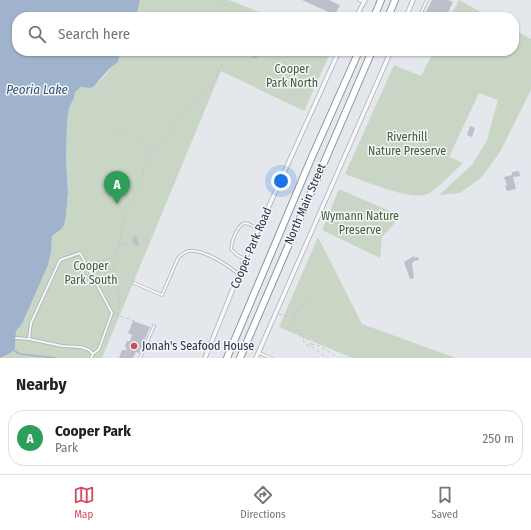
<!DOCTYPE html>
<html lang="en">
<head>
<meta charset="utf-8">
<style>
  body { margin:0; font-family:"Fira Sans Condensed",sans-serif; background:#f6f6f6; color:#202124 }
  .you { position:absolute; left:281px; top:181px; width:14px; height:14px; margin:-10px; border:3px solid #fff; border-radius:50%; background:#1a73e8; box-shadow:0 0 0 6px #1a73e833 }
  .badge { display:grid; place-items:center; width:26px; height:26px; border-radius:50%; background:#d1495b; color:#fff; font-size:13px; font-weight:700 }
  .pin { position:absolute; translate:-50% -33px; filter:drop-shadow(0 1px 2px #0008) }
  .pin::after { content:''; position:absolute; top:21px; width:14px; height:12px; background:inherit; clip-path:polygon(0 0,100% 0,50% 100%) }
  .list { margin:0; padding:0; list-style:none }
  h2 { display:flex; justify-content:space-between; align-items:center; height:52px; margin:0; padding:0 16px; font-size:17px }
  h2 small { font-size:13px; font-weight:400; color:#757577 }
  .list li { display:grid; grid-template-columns:26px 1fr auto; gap:12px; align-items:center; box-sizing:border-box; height:56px; margin:0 8px 8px; padding:0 8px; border:1px solid #e0e0e0; border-radius:16px }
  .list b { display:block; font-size:15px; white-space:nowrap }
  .list p { margin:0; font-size:13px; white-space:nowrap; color:#757577 }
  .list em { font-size:13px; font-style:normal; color:#757577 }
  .icon { flex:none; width:22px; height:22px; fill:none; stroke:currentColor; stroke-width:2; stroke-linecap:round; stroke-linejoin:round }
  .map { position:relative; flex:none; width:531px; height:358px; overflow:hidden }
  .search { position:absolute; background:#fff; box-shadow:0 1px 3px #0004; left:12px; right:12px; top:12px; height:44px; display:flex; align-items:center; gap:10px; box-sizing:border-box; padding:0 14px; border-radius:16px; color:#757577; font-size:15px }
  .sheet { height:116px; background:#fff }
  nav { display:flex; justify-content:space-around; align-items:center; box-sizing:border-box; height:56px; border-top:1px solid #e0e0e0; background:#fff; font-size:11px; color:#757577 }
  nav a { display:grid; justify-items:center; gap:2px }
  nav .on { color:#d1495b }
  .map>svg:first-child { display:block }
  .green { fill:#c9d6c5 }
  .water { fill:#9fb4cc }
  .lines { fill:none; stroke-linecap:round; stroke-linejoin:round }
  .stream { stroke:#9fb4cc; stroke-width:1.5 }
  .building { fill:#bbc0ca }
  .service-casing { stroke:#a9aeb7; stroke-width:3.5 }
  .minor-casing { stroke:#a9aeb7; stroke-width:5 }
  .trunk-casing { stroke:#8b94a3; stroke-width:8 }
  .path { stroke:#c2c5cb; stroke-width:1; stroke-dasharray:3 3; stroke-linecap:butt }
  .service { stroke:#f7f8fa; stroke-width:2 }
  .minor { stroke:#f7f8fa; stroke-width:3.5 }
  .trunk { stroke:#fff; stroke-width:6 }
  .poi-dot { fill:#d1495b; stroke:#f4f6f9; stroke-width:1.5 }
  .labels { text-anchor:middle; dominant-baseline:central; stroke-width:3; stroke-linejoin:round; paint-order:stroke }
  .park-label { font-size:12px; fill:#3f6138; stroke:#f4f6f9 }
  .street-label { font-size:12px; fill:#2b3445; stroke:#f4f6f9 }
  .poi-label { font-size:12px; fill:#2b3445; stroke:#f4f6f9; text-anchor:start }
  .water-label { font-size:13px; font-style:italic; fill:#34527a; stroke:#f4f6f9 }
</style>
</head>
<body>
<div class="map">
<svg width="531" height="358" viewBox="0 0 531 358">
  <rect width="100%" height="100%" fill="#e4e7ec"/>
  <!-- green -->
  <path class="green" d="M 140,0 L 229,0 L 272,17 L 136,17 Z
    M 459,0 L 490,17 L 450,17 Z
    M 514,30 L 531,39 L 531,90 L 500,152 L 481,178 L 460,193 L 439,195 L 472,165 L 487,140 L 498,100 L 479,93 L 449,157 L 463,163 C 456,169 435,191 428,194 C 410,201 365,181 345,174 L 394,65 L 421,76 L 434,51 L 514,51 Z
    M 121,51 L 331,51 L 304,111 L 221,71 L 102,358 L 0,358 L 9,354 L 15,349 L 16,331 L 22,324 L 48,265 L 51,253 L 52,236 L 57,233 L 66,216 L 68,192 L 66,159 L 67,121 L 69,108 L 74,98 L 75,92 L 81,87 L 89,88 L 102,79 L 113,65 L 118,62 Z
    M 339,189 L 401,216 L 382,237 L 380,258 L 322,230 Z
    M 318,237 L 362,324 L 456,358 L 352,358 L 279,327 Z"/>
  <!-- water -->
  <path class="water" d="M 0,0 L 140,0 L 136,17 L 17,17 L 17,51 L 121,51 L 118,62 L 110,68 L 93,87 L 89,88 L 81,87 L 75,92 L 74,98 L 69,108 L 67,121 L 66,159 L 68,192 L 66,216 L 64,225 L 60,230 L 52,236 L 51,253 L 48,265 L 22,324 L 16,331 L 15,349 L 9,354 L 0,358 Z"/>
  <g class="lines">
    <!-- stream -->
    <path class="stream" d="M 13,350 L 20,354 L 56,358"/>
  </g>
  <!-- building -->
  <path class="building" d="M 302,0 L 329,0 L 340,5 L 335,15 Z
    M 432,0 L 448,0 L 453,2 L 446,17 L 437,17 L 426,12 Z
    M 254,51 L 259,53 L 256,59 L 251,57 Z
    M 412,51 L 427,51 L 424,56 Z
    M 470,126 L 475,128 L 472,137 L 467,135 Z
    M 519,171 L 520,176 L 513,177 L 516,189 L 507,191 L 505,186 L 507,185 L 504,177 L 512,175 L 512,172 Z
    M 136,236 L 139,245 L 135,246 L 132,238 Z
    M 414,256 L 415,258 L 417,257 L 419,259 L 417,261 L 416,260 L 412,263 L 414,278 L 410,279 L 404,262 Z
    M 133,321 L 150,327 L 139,353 L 136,352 L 133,358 L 119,358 L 122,350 L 127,350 L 125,346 L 127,341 L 130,341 L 132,335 L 128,333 Z"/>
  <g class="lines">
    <defs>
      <path id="service" d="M 359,0 L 364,2
        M 406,16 L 413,17
        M 419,17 L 427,0
        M 245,259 L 237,255 L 231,249 C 232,240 236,228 244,223 L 249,224 L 258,229
        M 134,283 L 162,295 L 178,258 C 181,255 184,252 189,251 C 203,249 228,265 238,274
        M 16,338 L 29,339 L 62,346 L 81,347 L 89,350 L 93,354
        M 29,339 L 31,323 L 60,260 L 80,253 L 112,313 L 99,349 L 93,354 L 91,358
        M 259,353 L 271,358
        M 140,358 L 154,326"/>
      <path id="minor" d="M 356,17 L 365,0
        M 406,17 L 413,0
        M 205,358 L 245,259 L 339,51
        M 256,358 L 391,51"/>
      <path id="trunk" d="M 374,17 L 381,0
        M 388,17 L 395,0
        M 227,358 L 311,159 L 359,51
        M 240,358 L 372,51"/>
    </defs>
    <!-- service casing -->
    <use href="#service" class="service-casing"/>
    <!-- minor casing -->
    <use href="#minor" class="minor-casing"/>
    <!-- trunk casing -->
    <use href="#trunk" class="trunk-casing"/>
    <!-- path -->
    <path class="path" d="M 219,0 L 228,8 L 235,17
      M 235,16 L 240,17
      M 114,131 L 131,135 L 143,146 L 155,152 L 169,135 L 175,122 L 208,91 L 230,51
      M 119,246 L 133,242
      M 93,268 L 100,261 L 114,257
      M 313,298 L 306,304 L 305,303 L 293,317 L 301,338 L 307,345 L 314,348 L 327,358
      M 115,314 L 134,321 L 135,319
      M 279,314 L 293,317
      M 117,315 L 119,306 L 119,291 L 113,271 L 115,257 L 120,241 L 124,218 L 141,182 L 144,167 L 154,152
      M 299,334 L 303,334 L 304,340 L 308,339 L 311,344 L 311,347
      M 311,344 C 324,345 327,352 338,358"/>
    <!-- service -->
    <use href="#service" class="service"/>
    <!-- minor -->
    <use href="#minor" class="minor"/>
    <!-- trunk -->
    <use href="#trunk" class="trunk"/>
  </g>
  <!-- markers -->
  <circle class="poi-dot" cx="134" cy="346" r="4"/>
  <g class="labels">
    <!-- park labels -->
    <g class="park-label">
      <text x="292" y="69">Cooper<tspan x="292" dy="14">Park North</tspan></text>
      <text x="407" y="137">Riverhill<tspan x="407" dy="14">Nature Preserve</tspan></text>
      <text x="360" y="216">Wymann Nature<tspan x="360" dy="14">Preserve</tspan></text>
      <text x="91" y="266">Cooper<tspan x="91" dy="14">Park South</tspan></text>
    </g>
    <!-- street labels -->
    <g class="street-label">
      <text transform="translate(305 204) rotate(-67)">North Main Street</text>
      <text transform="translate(251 248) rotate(-67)">Cooper Park Road</text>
    </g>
    <!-- poi labels -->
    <g class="poi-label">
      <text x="142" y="346">Jonah's Seafood House</text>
    </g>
    <!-- water labels -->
    <g class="water-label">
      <text x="37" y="89">Peoria Lake</text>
    </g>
  </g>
</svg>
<div class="you"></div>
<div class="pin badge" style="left:117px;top:204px;background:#2e9e5b">A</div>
<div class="search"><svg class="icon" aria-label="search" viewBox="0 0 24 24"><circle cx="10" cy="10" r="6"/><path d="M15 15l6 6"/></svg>Search here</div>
</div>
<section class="sheet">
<h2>Nearby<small></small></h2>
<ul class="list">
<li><span class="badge" style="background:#2e9e5b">A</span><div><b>Cooper Park</b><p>Park</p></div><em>250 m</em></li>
</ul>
</section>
<nav>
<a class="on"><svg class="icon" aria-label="map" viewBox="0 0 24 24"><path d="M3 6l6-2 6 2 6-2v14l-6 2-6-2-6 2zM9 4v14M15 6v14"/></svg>Map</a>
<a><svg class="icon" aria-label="directions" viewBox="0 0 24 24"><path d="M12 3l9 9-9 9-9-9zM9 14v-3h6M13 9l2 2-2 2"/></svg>Directions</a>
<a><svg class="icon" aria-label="saved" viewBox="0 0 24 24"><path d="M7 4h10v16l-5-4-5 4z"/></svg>Saved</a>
</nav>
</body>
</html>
